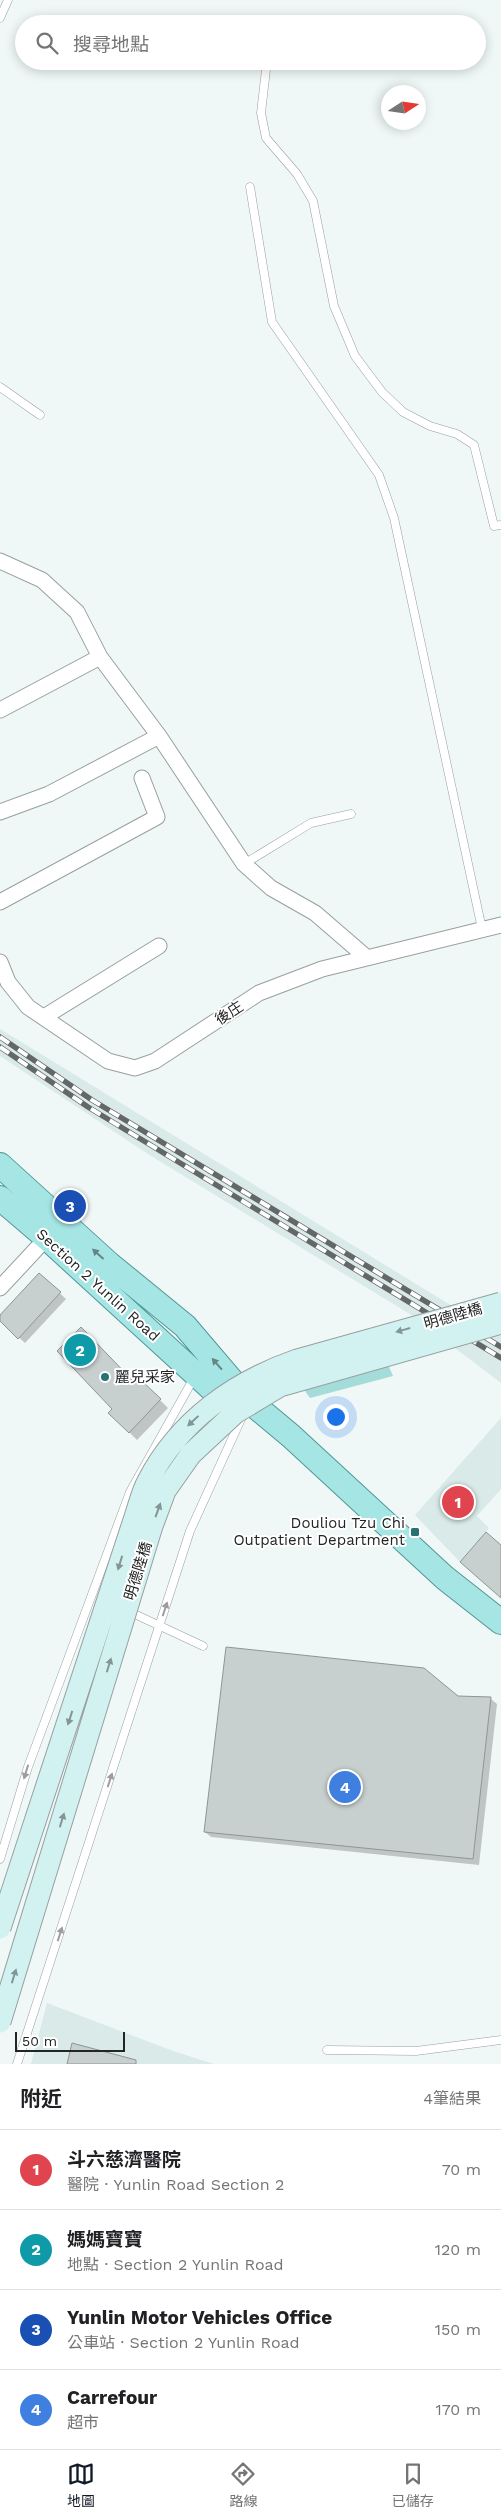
<!DOCTYPE html>
<html lang="zh-TW">
<head>
<meta charset="utf-8">
<style>
  body { margin:0; font-family:"Work Sans","Noto Sans TC",sans-serif; background:#f2f2f2; color:#202124 }
  .compass { position:absolute; left:381px; top:85px; width:45px; height:45px; border-radius:50%; background:#fff; box-shadow:0 2px 12px #0003; rotate:78deg }
  .scale { position:absolute; left:15px; bottom:12px; width:110px; box-sizing:border-box; padding-left:5px; border:2px solid #222524; border-top:0; font-size:14px; line-height:18px; white-space:nowrap; color:#222524; -webkit-text-stroke:4px #fff; paint-order:stroke }
  .you { position:absolute; left:335px; top:1416px; width:18px; height:18px; margin:-12px; border:4px solid #fff; border-radius:50%; background:#1a73e8; box-shadow:0 0 0 8px #1a73e833 }
  .badge { display:grid; place-items:center; width:32px; height:32px; border-radius:50%; background:#111827; color:#fff; font-size:16px; font-weight:700 }
  .pin { position:absolute; translate:-50% -50%; border:2px solid #fff; box-shadow:0 1px 5px #0006 }
  .list { margin:0; padding:0; list-style:none }
  h2 { display:flex; justify-content:space-between; align-items:center; height:65px; margin:0; padding:0 20px; font-size:21px }
  h2 small { font-size:16px; font-weight:400; color:#757577 }
  .list li { display:grid; grid-template-columns:32px 1fr auto; gap:15px; align-items:center; box-sizing:border-box; height:80px; padding:0 20px; border-top:1px solid #e0e0e0 }
  .list b { display:block; font-size:19px; white-space:nowrap }
  .list p { margin:0; font-size:16px; white-space:nowrap; color:#757577 }
  .list em { font-size:16px; font-style:normal; color:#757577 }
  .icon { flex:none; width:28px; height:28px; fill:none; stroke:currentColor; stroke-width:2; stroke-linecap:round; stroke-linejoin:round }
  .map { position:relative; flex:none; width:501px; height:2064px; overflow:hidden }
  .search { position:absolute; background:#fff; box-shadow:0 2px 12px #0003; left:15px; right:15px; top:15px; height:55px; display:flex; align-items:center; gap:12px; box-sizing:border-box; padding:0 18px; border-radius:28px; color:#757577; font-size:19px }
  .sheet { height:385px; background:#fff }
  nav { display:flex; justify-content:space-around; align-items:center; box-sizing:border-box; height:70px; border-top:1px solid #e0e0e0; background:#fff; font-size:14px; color:#757577 }
  nav a { display:grid; justify-items:center; gap:2px }
  nav .on { color:#111827 }
  .map>svg:first-child { display:block }
  .built { fill:#d9eae9 }
  .green { fill:#a4dcda }
  .shadow { fill:#0003 }
  .building { fill:#c8d0cf; stroke:#8e9695 }
  .lines { fill:none; stroke-linecap:round; stroke-linejoin:round }
  .lane-casing { stroke:#989f9f; stroke-width:9 }
  .street-casing { stroke:#989f9f; stroke-width:17 }
  .primary-casing { stroke:#509796; stroke-width:26 }
  .lane { stroke:#fff; stroke-width:8 }
  .street { stroke:#fff; stroke-width:15 }
  .primary { stroke:#a5e6e5; stroke-width:24 }
  .rail-casing { stroke:#636766; stroke-width:5.5 }
  .rail { stroke:#fff; stroke-width:4; stroke-dasharray:11; stroke-linecap:butt }
  .secondary-bridge-casing { stroke:#989f9f; stroke-width:23; stroke-linecap:butt }
  .secondary-bridge { stroke:#d2f2f2; stroke-width:21 }
  .oneway { fill:#648684 }
  .oneway2 { fill:#839695 }
  .oneway3 { fill:#9c9d9c }
  .poi-dot { fill:#287271; stroke:#fff; stroke-width:2 }
  .labels { text-anchor:middle; dominant-baseline:central; stroke-width:4; stroke-linejoin:round; paint-order:stroke }
  .street-label { font-size:15px; fill:#222524; stroke:#fff }
  .poi-label { font-size:15px; fill:#222524; stroke:#fff; text-anchor:start }
</style>
</head>
<body>
<div class="map">
<svg width="501" height="2064" viewBox="0 0 501 2064">
  <rect width="100%" height="100%" fill="#eff7f7"/>
  <!-- built -->
  <path class="built" d="M 0,1029 L 501,1336 L 501,1383 L 413,1316 L 148,1154 L 0,1056 Z
    M 501,1418 L 501,1489 L 477,1516 L 489,1528 L 460,1562 L 415,1515 Z
    M 47,2003 L 173,2051 L 214,2064 L 31,2064 Z"/>
  <!-- green -->
  <path class="green" d="M 374,1332 L 393,1376 L 310,1398 L 283,1360 Z"/>
  <!-- shadow -->
  <path class="shadow" d="M 39,1274 L 66,1299 L 25,1343 L 0,1320 L 0,1317 Z
    M 141,1381 L 168,1408 L 137,1440 L 110,1413 Z
    M 458,1697 L 491,1699 L 497,1704 L 479,1865 L 211,1837 L 205,1832 Z"/>
  <!-- building -->
  <path class="building" d="M 39,1273 L 61,1292 L 18,1339 L 0,1321 L 0,1315 Z
    M 81,1327 L 136,1384 L 141,1380 L 161,1399 L 129,1433 L 108,1413 L 112,1409 L 57,1351 Z
    M 486,1532 L 501,1545 L 501,1598 L 460,1562 Z
    M 226,1647 L 424,1668 L 458,1696 L 491,1697 L 473,1859 L 204,1832 Z
    M 72,2043 L 136,2060 L 136,2064 L 67,2064 Z"/>
  <g class="lines">
    <defs>
      <path id="lane" d="M 0,18 L 8,0
        M 267,61 L 261,113 L 266,138 L 297,174 L 313,201 L 334,306 L 355,356 L 382,392 L 403,412 L 430,426 L 457,434 L 474,445 L 494,526 L 501,525
        M 250,187 L 272,322 L 379,475 L 394,518 L 482,929
        M 0,387 L 40,415
        M 244,864 L 311,823 L 351,814
        M 128,1611 L 203,1646
        M 0,1859 L 28,1767 L 130,1492 L 195,1376
        M 327,2050 L 416,2051 L 501,2040
        M 17,2064 L 190,1531 L 242,1417"/>
      <path id="street" d="M 0,561 L 42,580 L 77,612 L 100,657 L 159,736 L 244,864 L 271,888 L 315,913 L 366,957
        M 0,710 L 100,657
        M 0,812 L 49,794 L 159,736
        M 0,902 L 157,817 L 142,778
        M 0,962 L 8,982 L 28,1007 L 108,1061 L 135,1068 L 155,1061 L 259,993 L 322,969 L 501,925
        M 44,1017 L 159,946
        M 0,1288 L 53,1231"/>
      <path id="primary" d="M 0,1165 L 109,1264 L 185,1326 L 249,1401
        M 0,1198 L 47,1238 L 212,1389 L 249,1401 L 291,1436 L 445,1578 L 501,1622"/>
    </defs>
    <!-- lane casing -->
    <use href="#lane" class="lane-casing"/>
    <!-- street casing -->
    <use href="#street" class="street-casing"/>
    <!-- primary casing -->
    <use href="#primary" class="primary-casing"/>
    <!-- lane -->
    <use href="#lane" class="lane"/>
    <!-- street -->
    <use href="#street" class="street"/>
    <!-- primary -->
    <use href="#primary" class="primary"/>
    <defs>
      <path id="rail" d="M 0,1037 L 92,1100 L 501,1347
        M 0,1047 L 88,1107 L 501,1358"/>
    </defs>
    <!-- rail casing -->
    <use href="#rail" class="rail-casing"/>
    <!-- rail -->
    <use href="#rail" class="rail"/>
    <defs>
      <path id="secondary-bridge" d="M 0,1928 L 135,1517 C 139,1505 142,1492 148,1481 C 179,1421 234,1382 297,1360 L 501,1303
        M 0,2022 L 152,1526 L 165,1491 L 191,1454 L 235,1413 L 280,1386 L 501,1323"/>
    </defs>
    <!-- secondary-bridge casing -->
    <use href="#secondary-bridge" class="secondary-bridge-casing"/>
    <!-- secondary-bridge -->
    <use href="#secondary-bridge" class="secondary-bridge"/>
  </g>
  <!-- one-way arrows -->
  <defs><path id="oneway-solid" d="M-6-.8H1V-3.2L6.5 0L1 3.2V.8H-6Z" transform="scale(1.25)"/></defs>
  <g class="oneway">
    <use href="#oneway-solid" transform="translate(98 1254) rotate(-138)"/>
    <use href="#oneway-solid" transform="translate(217 1364) rotate(-131)"/>
  </g>
  <g class="oneway2">
    <use href="#oneway-solid" transform="translate(403 1330) rotate(164)"/>
    <use href="#oneway-solid" transform="translate(193 1421) rotate(137)"/>
    <use href="#oneway-solid" transform="translate(158 1510) rotate(-70)"/>
    <use href="#oneway-solid" transform="translate(120 1563) rotate(107)"/>
    <use href="#oneway-solid" transform="translate(109 1665) rotate(-73)"/>
    <use href="#oneway-solid" transform="translate(70 1718) rotate(108)"/>
    <use href="#oneway-solid" transform="translate(62 1820) rotate(-73)"/>
    <use href="#oneway-solid" transform="translate(14 1976) rotate(-73)"/>
  </g>
  <g class="oneway3">
    <use href="#oneway-solid" transform="translate(165 1609) rotate(-72)"/>
    <use href="#oneway-solid" transform="translate(26 1772) rotate(107)"/>
    <use href="#oneway-solid" transform="translate(110 1780) rotate(-72)"/>
    <use href="#oneway-solid" transform="translate(60 1934) rotate(-72)"/>
  </g>
  <!-- markers -->
  <g class="poi-dot">
    <circle cx="105" cy="1377" r="5"/>
    <rect x="410" y="1527" width="10" height="10" rx="2.5"/>
  </g>
  <g class="labels">
    <!-- street labels -->
    <g class="street-label">
      <text transform="translate(229 1013) rotate(-33)">後庄</text>
      <text transform="translate(98 1285) rotate(42)">Section 2 Yunlin Road</text>
      <text transform="translate(453 1316) rotate(-16)">明德陸橋</text>
      <text transform="translate(138 1571) rotate(-73)">明德陸橋</text>
    </g>
    <!-- poi labels -->
    <g class="poi-label">
      <text x="115" y="1377">麗兒采家</text>
      <text x="405" y="1523" text-anchor="end">Douliou Tzu Chi<tspan x="405" dy="17">Outpatient Department</tspan></text>
    </g>
  </g>
</svg>
<svg class="compass" viewBox="-18 -18 36 36"><path d="M0-13l5 13h-10z" fill="#e53935"/><path d="M0 13l5-13h-10z" fill="#757577"/></svg>
<div class="scale">50 m</div>
<div class="you"></div>
<div class="pin badge" style="left:458px;top:1502px;background:#e0444e">1</div>
<div class="pin badge" style="left:80px;top:1350px;background:#0f9aa8">2</div>
<div class="pin badge" style="left:70px;top:1206px;background:#1a4fb4">3</div>
<div class="pin badge" style="left:345px;top:1787px;background:#3f7fe0">4</div>
<div class="search"><svg class="icon" aria-label="search" viewBox="0 0 24 24"><circle cx="10" cy="10" r="6"/><path d="M15 15l6 6"/></svg>搜尋地點</div>
</div>
<section class="sheet">
<h2>附近<small>4筆結果</small></h2>
<ul class="list">
<li><span class="badge" style="background:#e0444e">1</span><div><b>斗六慈濟醫院</b><p>醫院 · Yunlin Road Section 2</p></div><em>70 m</em></li>
<li><span class="badge" style="background:#0f9aa8">2</span><div><b>媽媽寶寶</b><p>地點 · Section 2 Yunlin Road</p></div><em>120 m</em></li>
<li><span class="badge" style="background:#1a4fb4">3</span><div><b>Yunlin Motor Vehicles Office</b><p>公車站 · Section 2 Yunlin Road</p></div><em>150 m</em></li>
<li><span class="badge" style="background:#3f7fe0">4</span><div><b>Carrefour</b><p>超市</p></div><em>170 m</em></li>
</ul>
</section>
<nav>
<a class="on"><svg class="icon" aria-label="map" viewBox="0 0 24 24"><path d="M3 6l6-2 6 2 6-2v14l-6 2-6-2-6 2zM9 4v14M15 6v14"/></svg>地圖</a>
<a><svg class="icon" aria-label="directions" viewBox="0 0 24 24"><path d="M12 3l9 9-9 9-9-9zM9 14v-3h6M13 9l2 2-2 2"/></svg>路線</a>
<a><svg class="icon" aria-label="saved" viewBox="0 0 24 24"><path d="M7 4h10v16l-5-4-5 4z"/></svg>已儲存</a>
</nav>
</body>
</html>
